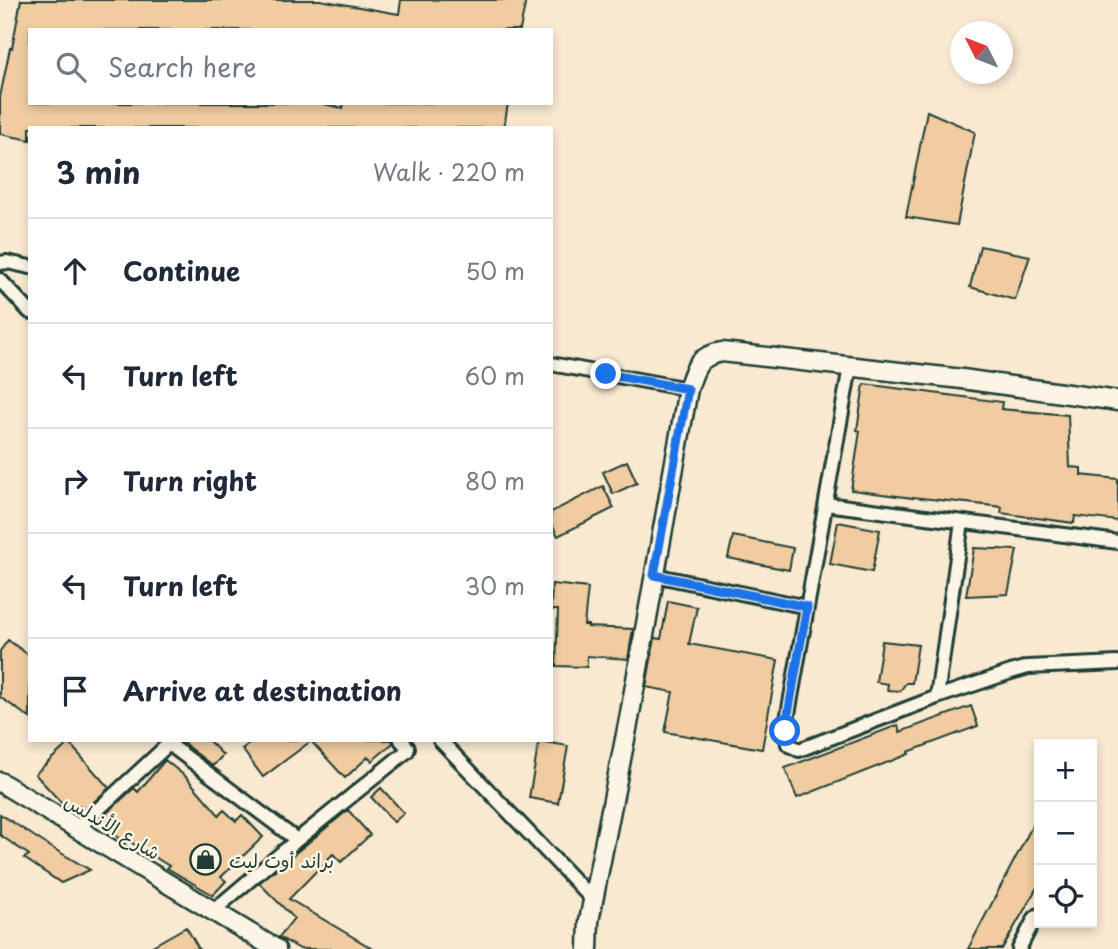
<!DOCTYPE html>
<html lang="en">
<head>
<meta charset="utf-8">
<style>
  body { margin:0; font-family:"Playpen Sans","Playpen Sans Arabic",sans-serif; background:#f2f2f3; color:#1f2937 }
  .controls { position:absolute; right:21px; bottom:21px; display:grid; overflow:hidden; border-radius:0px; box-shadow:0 4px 10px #0003 }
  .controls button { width:63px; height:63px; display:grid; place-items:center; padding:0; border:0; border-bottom:2px solid #e0e1e3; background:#fff; color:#1f2937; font:35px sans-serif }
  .compass { position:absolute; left:950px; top:21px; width:63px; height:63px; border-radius:50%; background:#fff; box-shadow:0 4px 10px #0003; rotate:312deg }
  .stop { position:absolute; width:21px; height:21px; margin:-16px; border:5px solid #1a73e8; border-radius:50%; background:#fff }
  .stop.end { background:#1a73e8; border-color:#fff; box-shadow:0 2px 7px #0008 }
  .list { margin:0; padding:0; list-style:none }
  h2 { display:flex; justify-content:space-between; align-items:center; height:91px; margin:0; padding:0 28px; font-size:30px }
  h2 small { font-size:23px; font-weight:400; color:#747a83 }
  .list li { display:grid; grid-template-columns:46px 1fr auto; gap:21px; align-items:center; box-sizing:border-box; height:105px; padding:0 28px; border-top:2px solid #e0e1e3 }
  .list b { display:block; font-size:26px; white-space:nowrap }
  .list em { font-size:23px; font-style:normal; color:#747a83 }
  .icon { flex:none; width:38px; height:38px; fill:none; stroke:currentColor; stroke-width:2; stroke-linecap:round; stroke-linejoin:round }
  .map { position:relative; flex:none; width:1118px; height:949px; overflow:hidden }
  .search { position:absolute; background:#fff; box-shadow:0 4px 10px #0003; left:28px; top:28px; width:525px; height:77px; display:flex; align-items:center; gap:18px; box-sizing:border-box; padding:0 24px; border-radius:0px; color:#747a83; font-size:26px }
  .panel { position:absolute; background:#fff; box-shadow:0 4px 10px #0003; left:28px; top:126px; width:525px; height:616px; border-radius:0px }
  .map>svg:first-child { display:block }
  .building { fill:#f1cca1; stroke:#1f3d34; stroke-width:2 }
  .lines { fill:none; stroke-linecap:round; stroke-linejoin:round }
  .street-casing { stroke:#1f3d34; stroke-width:18 }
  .secondary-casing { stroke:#1f3d34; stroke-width:23 }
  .street { stroke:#fcf5e5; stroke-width:12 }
  .secondary { stroke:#fcf5e5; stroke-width:18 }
  .route { stroke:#1a73e8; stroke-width:9 }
  .labels { text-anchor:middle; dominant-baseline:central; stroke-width:5; stroke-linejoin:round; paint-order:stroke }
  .street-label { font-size:19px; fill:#1f3d34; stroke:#fcf5e5 }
  .poi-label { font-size:19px; fill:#1f3d34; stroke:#fcf5e5; text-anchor:start }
</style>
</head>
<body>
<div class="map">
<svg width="1118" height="949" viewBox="0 0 1118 949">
  <rect width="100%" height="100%" fill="#f9e9d1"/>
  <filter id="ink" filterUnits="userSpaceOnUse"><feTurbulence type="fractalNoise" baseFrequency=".0143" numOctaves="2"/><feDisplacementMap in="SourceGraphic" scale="14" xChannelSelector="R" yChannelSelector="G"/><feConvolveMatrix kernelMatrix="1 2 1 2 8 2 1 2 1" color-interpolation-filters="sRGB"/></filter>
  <g filter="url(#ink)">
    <!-- building -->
    <path class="building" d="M 21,0 L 320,0 L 399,14 L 401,0 L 526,0 L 520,30 L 30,30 L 30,103 L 319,103 L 343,108 L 344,103 L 508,103 L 504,128 L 30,128 L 30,140 L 0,134 L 0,97 L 10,48 L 12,48 Z
      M 927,111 L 975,132 L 957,225 L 906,217 Z
      M 980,246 L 1030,256 L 1015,300 L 970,287 Z
      M 864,384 L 1002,402 L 1001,409 L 1068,415 L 1070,467 L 1081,468 L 1081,475 L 1118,479 L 1118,521 L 1075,516 L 1074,523 L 1001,513 L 1002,507 L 913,497 L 913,498 L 851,490 L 860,431 L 857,430 Z
      M 627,461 L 637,483 L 613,494 L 603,472 Z
      M 603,486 L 614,508 L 558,536 L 551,523 L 551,512 Z
      M 838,522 L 880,530 L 872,572 L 830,564 Z
      M 733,536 L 793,548 L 789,570 L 728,558 Z
      M 974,548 L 1017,550 L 1008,594 L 966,596 Z
      M 552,584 L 588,588 L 584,625 L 588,625 L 588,627 L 633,629 L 628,659 L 587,656 L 587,667 L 556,666 L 558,610 L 551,610 Z
      M 668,601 L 697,607 L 689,644 L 778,660 L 762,749 L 665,732 L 673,692 L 646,687 L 655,638 L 661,639 Z
      M 8,640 L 30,656 L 30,718 L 0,697 L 0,651 Z
      M 882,641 L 918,645 L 912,683 L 906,683 L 900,691 L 887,690 L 888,684 L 876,682 Z
      M 971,706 L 978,726 L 908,752 L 909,754 L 797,798 L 785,768 L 898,725 L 900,732 Z
      M 182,740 L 208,740 L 223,755 L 213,766 L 188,747 Z
      M 254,740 L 392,740 L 393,743 L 372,761 L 368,757 L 345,778 L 311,741 L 263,777 L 242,749 Z
      M 539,741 L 568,746 L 558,803 L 529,798 Z
      M 69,743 L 109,788 L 85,810 L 79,805 L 72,812 L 66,808 L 35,774 Z
      M 165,760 L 186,777 L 219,815 L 224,810 L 236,821 L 242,815 L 263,837 L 221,877 L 226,881 L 213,895 L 167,868 L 169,866 L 127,840 L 125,843 L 98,821 L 134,788 L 138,792 Z
      M 381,788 L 404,813 L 394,822 L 371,797 Z
      M 348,810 L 370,835 L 341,862 L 333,854 L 289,899 L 373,949 L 300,949 L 279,937 L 294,918 L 259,883 Z
      M 1039,813 L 1039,884 L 1002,949 L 968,949 Z
      M 0,814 L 49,846 L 90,870 L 61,883 L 24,858 L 29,855 L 0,835 Z
      M 186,927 L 199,949 L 147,949 Z"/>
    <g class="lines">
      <defs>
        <path id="street" d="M 0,263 L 7,262 L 30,267
          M 0,280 L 30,312
          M 551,364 L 688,389
          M 850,367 L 785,731 L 788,744 L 799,750 L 937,697 L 1011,672 L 1028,667 L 1118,663
          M 826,504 L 1118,542
          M 654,575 L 807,607
          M 937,697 L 962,522
          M 440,740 L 594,901
          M 169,744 L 297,840
          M 77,829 L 173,740
          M 213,911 L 297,840 L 407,751 L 408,748 L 401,740
          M 1019,949 L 1035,918 L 1039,915"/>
        <path id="secondary" d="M 0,782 L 276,949
          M 588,949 L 589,921 L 629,719 L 688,389 C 695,367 698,356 722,352 L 962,379 L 1118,401"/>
      </defs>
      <!-- street casing -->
      <use href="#street" class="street-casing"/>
      <!-- secondary casing -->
      <use href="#secondary" class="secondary-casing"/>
      <!-- street -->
      <use href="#street" class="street"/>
      <!-- secondary -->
      <use href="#secondary" class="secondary"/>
    </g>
  </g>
  <g class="lines" filter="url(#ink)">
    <!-- route -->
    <path class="route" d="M 606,374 L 688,389 L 654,575 L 807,607 L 785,731"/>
  </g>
  <!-- icons -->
  <defs>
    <symbol id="shop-ring" viewBox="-11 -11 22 22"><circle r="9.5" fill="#fcf5e5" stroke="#1f3d34" stroke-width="1.5"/><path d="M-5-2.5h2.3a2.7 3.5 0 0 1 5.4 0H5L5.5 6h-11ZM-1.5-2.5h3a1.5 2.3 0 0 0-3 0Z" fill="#1f3d34"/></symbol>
  </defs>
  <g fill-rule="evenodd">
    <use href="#shop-ring" x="188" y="842" width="35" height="35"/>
  </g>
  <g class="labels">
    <!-- street labels -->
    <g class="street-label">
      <text transform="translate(113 826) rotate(31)">شارع الأندلس</text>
    </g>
    <!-- poi labels -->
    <g class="poi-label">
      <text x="229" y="860">براند أوت ليت</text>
    </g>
  </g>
</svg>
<div class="controls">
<button>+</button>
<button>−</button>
<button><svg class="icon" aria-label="locate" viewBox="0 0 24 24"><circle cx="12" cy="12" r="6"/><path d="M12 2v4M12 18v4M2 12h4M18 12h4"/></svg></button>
</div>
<svg class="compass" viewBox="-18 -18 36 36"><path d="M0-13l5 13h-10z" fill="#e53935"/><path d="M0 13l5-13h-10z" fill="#747a83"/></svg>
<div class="stop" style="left:785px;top:731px"></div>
<div class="stop end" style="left:606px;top:374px"></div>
<div class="search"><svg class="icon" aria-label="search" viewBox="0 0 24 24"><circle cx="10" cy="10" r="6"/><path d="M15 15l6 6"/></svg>Search here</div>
<section class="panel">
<h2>3 min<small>Walk · 220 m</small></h2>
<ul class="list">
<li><svg class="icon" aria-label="ahead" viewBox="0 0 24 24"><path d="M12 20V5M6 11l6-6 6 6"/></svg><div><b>Continue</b></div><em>50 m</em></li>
<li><svg class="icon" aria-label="left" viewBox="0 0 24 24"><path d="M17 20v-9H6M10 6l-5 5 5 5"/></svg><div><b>Turn left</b></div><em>60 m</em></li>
<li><svg class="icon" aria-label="right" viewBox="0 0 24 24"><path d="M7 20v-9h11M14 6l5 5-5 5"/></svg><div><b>Turn right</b></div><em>80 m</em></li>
<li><svg class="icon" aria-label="left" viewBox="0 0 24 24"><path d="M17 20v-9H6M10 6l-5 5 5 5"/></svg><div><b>Turn left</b></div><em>30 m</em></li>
<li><svg class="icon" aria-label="arrive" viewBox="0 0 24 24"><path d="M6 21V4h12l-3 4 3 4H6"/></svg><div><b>Arrive at destination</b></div></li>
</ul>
</section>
</div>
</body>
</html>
